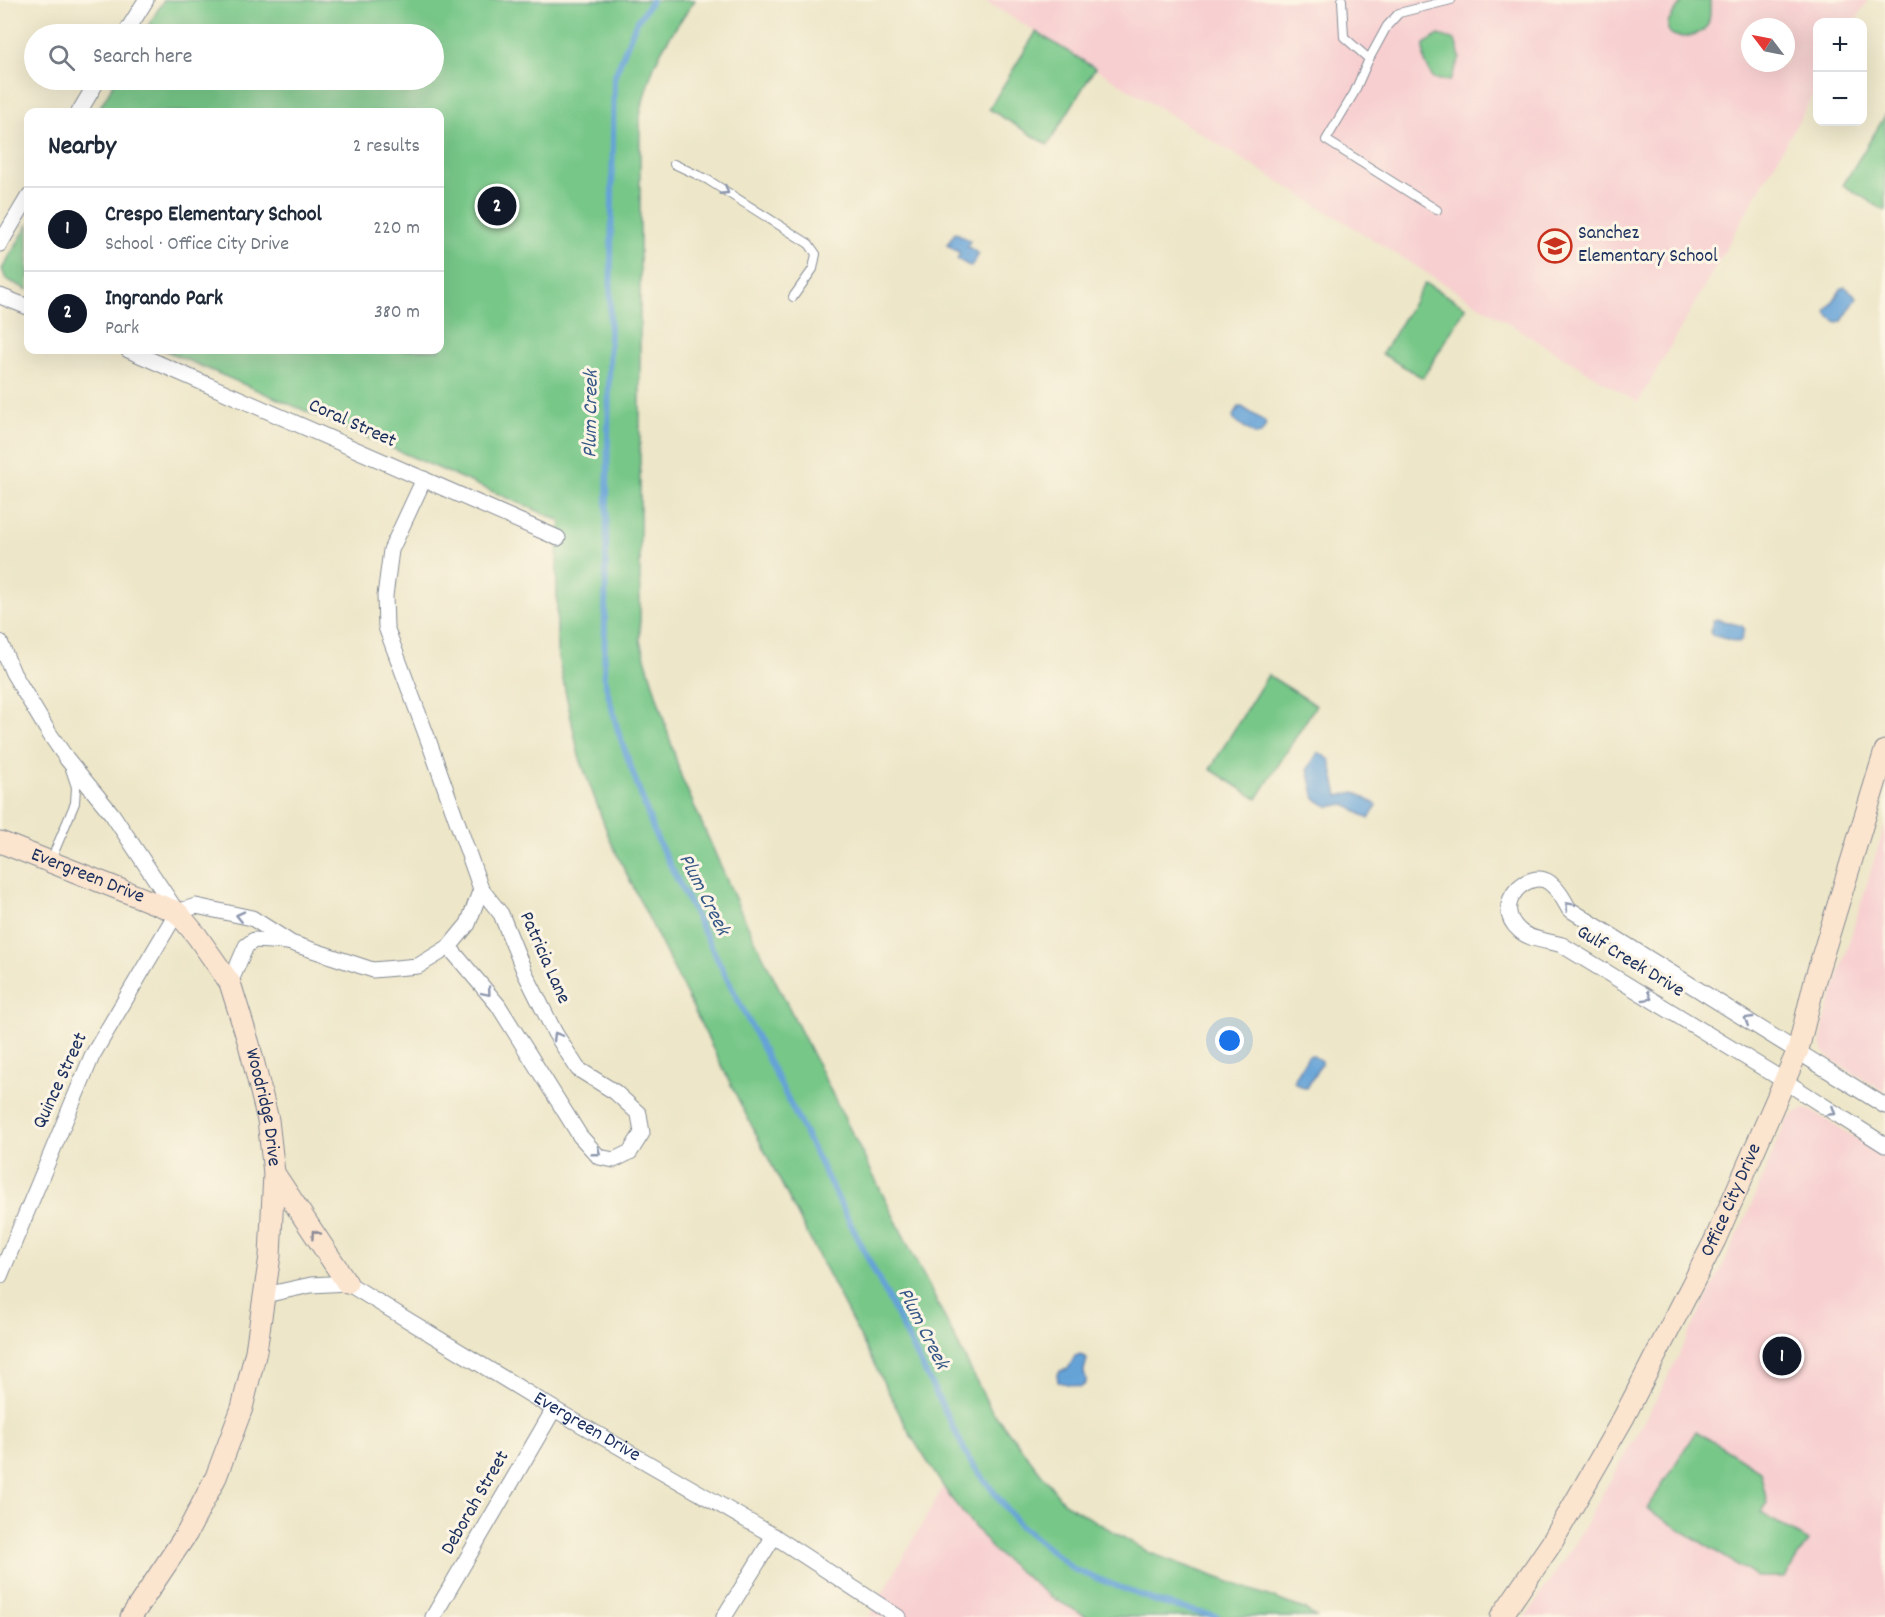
<!DOCTYPE html>
<html lang="en">
<head>
<meta charset="utf-8">
<style>
  body { margin:0; font-family:Dekko,sans-serif; background:#f2f2f3; color:#1f2937 }
  .controls { position:absolute; right:18px; top:18px; display:grid; overflow:hidden; border-radius:12px; box-shadow:0 6px 24px #0002 }
  .controls button { width:54px; height:54px; display:grid; place-items:center; padding:0; border:0; border-bottom:2px solid #e0e1e3; background:#fff; color:#1f2937; font:30px sans-serif }
  .compass { position:absolute; left:1741px; top:18px; width:54px; height:54px; border-radius:50%; background:#fff; box-shadow:0 6px 24px #0002; rotate:302deg }
  .you { position:absolute; left:1230px; top:1041px; width:21px; height:21px; margin:-15px; border:4px solid #fff; border-radius:50%; background:#1a73e8; box-shadow:0 0 0 9px #1a73e833 }
  .badge { display:grid; place-items:center; width:39px; height:39px; border-radius:50%; background:#111827; color:#fff; font-size:20px; font-weight:700 }
  .pin { position:absolute; translate:-50% -50%; border:3px solid #fff; box-shadow:0 2px 6px #0006 }
  .list { margin:0; padding:0; list-style:none }
  h2 { display:flex; justify-content:space-between; align-items:center; height:78px; margin:0; padding:0 24px; font-size:26px }
  h2 small { font-size:20px; font-weight:400; color:#747a83 }
  .list li { display:grid; grid-template-columns:39px 1fr auto; gap:18px; align-items:center; box-sizing:border-box; height:84px; padding:0 24px; border-top:2px solid #e0e1e3 }
  .list b { display:block; font-size:22px; white-space:nowrap }
  .list p { margin:0; font-size:20px; white-space:nowrap; color:#747a83 }
  .list em { font-size:20px; font-style:normal; color:#747a83 }
  .icon { flex:none; width:33px; height:33px; fill:none; stroke:currentColor; stroke-width:2; stroke-linecap:round; stroke-linejoin:round }
  .map { position:relative; flex:none; width:1885px; height:1617px; overflow:hidden }
  .search { position:absolute; background:#fff; box-shadow:0 6px 24px #0002; left:24px; top:24px; width:420px; height:66px; display:flex; align-items:center; gap:15px; box-sizing:border-box; padding:0 21px; border-radius:33px; color:#747a83; font-size:22px }
  .panel { position:absolute; background:#fff; box-shadow:0 6px 24px #0002; left:24px; top:108px; width:420px; height:246px; border-radius:12px }
  .map>svg:first-child { display:block }
  .built { fill:#f7cfd0; fill-rule:evenodd }
  .green { fill:#77c788; stroke:#497b73; stroke-width:1.5 }
  .water { fill:#65a3d7; stroke:#40699a; stroke-width:1.5 }
  .lines { fill:none; stroke-linecap:round; stroke-linejoin:round }
  .stream { stroke:#65a3d7; stroke-width:6 }
  .lane-casing { stroke:#848a93; stroke-width:10 }
  .street-casing { stroke:#848a93; stroke-width:17 }
  .secondary-casing { stroke:#848a93; stroke-width:23 }
  .lane { stroke:#fff; stroke-width:8 }
  .street { stroke:#fff; stroke-width:15 }
  .secondary { stroke:#fce5cf; stroke-width:21 }
  .oneway { stroke:#8d97ae }
  .oneway2 { stroke:#8c8a96 }
  .labels { text-anchor:middle; dominant-baseline:central; stroke-width:6; stroke-linejoin:round; paint-order:stroke }
  .poi-label { font-size:20px; fill:#1b2f5e; stroke:#fcf5e5; text-anchor:start }
  .street-label { font-size:20px; fill:#1b2f5e; stroke:#fcf5e5 }
  .water-label { font-size:21px; font-style:italic; fill:#355888; stroke:#fcf5e5 }
</style>
</head>
<body>
<div class="map">
<svg width="1885" height="1617" viewBox="0 0 1885 1617">
  <rect width="100%" height="100%" fill="#fcf5e5"/>
  <filter id="ink" filterUnits="userSpaceOnUse"><feTurbulence type="fractalNoise" baseFrequency=".0167" numOctaves="2"/><feDisplacementMap in="SourceGraphic" scale="12" xChannelSelector="R" yChannelSelector="G"/><feConvolveMatrix kernelMatrix="1 2 1 2 8 2 1 2 1" color-interpolation-filters="sRGB"/></filter>
  <filter id="wash" filterUnits="userSpaceOnUse"><feTurbulence type="fractalNoise" baseFrequency=".008" numOctaves="4" result="noise"/><feDisplacementMap in="SourceGraphic" scale="24" xChannelSelector="R" yChannelSelector="G"/><feGaussianBlur stdDeviation="1.35" result="paint"/><feColorMatrix in="noise" values="0 0 0 0 0 0 0 0 0 0 0 0 0 0 0 0 0 1.4 0 .05"/><feComposite in="paint" operator="in"/></filter>
  <g filter="url(#wash)">
    <rect width="100%" height="100%" fill="#ede6c8"/>
    <!-- built -->
    <path class="built" d="M 984,0 L 1868,0 L 1855,22 L 1818,22 L 1817,89 L 1638,403 ZM 1750,27 L 1786,27 L 1786,63 L 1750,63 Z
      M 1885,825 L 1885,1092 L 1829,1058 L 1823,1051 L 1821,1042 L 1824,1024 Z
      M 1802,1109 L 1810,1110 L 1885,1156 L 1885,1617 L 1526,1617 L 1574,1544 L 1661,1391 L 1744,1222 L 1785,1124 L 1792,1115 Z
      M 943,1487 L 994,1551 L 1049,1596 L 1087,1617 L 869,1617 Z"/>
    <!-- green -->
    <path class="green" d="M 164,0 L 695,0 C 664,43 650,63 640,116 L 640,641 L 681,776 L 741,912 L 990,1408 L 1064,1503 L 1150,1553 L 1304,1609 L 1316,1617 L 1087,1617 L 1049,1596 L 994,1551 L 950,1497 L 911,1436 L 740,1103 L 610,840 L 579,756 L 557,652 L 557,555 L 561,521 L 164,350 L 440,350 L 440,112 L 97,112 L 116,80 L 434,80 L 434,34 L 143,34 Z
      M 1684,0 L 1710,0 C 1710,8 1711,16 1708,24 C 1703,38 1664,44 1668,24 C 1670,17 1679,6 1684,0 Z
      M 1036,32 L 1095,68 L 1048,145 L 989,109 Z
      M 1439,35 L 1455,40 L 1460,57 L 1450,81 L 1433,79 L 1424,59 L 1424,44 Z
      M 1885,116 L 1885,211 L 1843,185 Z
      M 28,225 L 28,290 L 6,279 L 2,269 Z
      M 1425,283 L 1466,307 L 1423,378 L 1382,354 Z
      M 1268,675 L 1316,705 L 1257,799 L 1210,769 Z
      M 1696,1431 L 1760,1471 L 1767,1503 L 1761,1513 L 1808,1541 L 1785,1577 L 1757,1577 L 1647,1509 Z"/>
    <!-- water -->
    <path class="water" d="M 955,232 L 970,241 L 967,246 L 979,254 L 971,267 L 957,259 L 960,253 L 947,245 Z
      M 1845,287 L 1854,294 L 1857,298 L 1842,321 L 1837,322 L 1827,315 L 1826,312 L 1841,289 Z
      M 1239,407 L 1242,407 L 1264,421 L 1266,425 L 1261,434 L 1256,435 L 1234,420 L 1233,416 Z
      M 1716,619 L 1742,626 L 1744,629 L 1741,641 L 1738,642 L 1712,635 L 1710,632 L 1713,621 Z
      M 1318,752 L 1330,760 L 1338,796 L 1355,792 L 1377,805 L 1369,819 L 1344,804 L 1329,807 L 1315,799 L 1308,769 Z
      M 1312,1055 L 1321,1061 L 1321,1064 L 1307,1088 L 1304,1088 L 1295,1083 L 1294,1080 L 1308,1056 Z
      M 1080,1354 L 1087,1358 C 1087,1363 1084,1367 1084,1372 C 1085,1379 1090,1382 1081,1387 L 1058,1382 L 1057,1374 L 1060,1371 L 1068,1369 L 1075,1356 Z"/>
    <g class="lines">
      <!-- stream -->
      <path class="stream" d="M 652,0 L 635,25 L 614,78 L 604,678 L 618,731 L 656,837 L 970,1461 L 1019,1525 L 1075,1570 L 1158,1602 L 1217,1617"/>
    </g>
  </g>
  <g filter="url(#ink)">
    <g class="lines">
      <defs>
        <path id="lane" d="M 1342,0 L 1344,37 L 1369,59 L 1354,93 L 1326,140 L 1437,210
          M 1369,59 L 1387,26 L 1399,13 L 1451,0
          M 674,164 L 708,180 L 809,244 L 816,254 L 813,269 L 793,297
          M 50,862 L 75,803 L 76,787 L 70,769"/>
        <g id="street">
          <path d="M 125,34 L 146,0"/>
          <path d="M 79,112 L 98,80"/>
          <path d="M 0,244 L 28,197"/>
          <path d="M 0,296 L 28,307"/>
          <path d="M 128,350 L 558,538"/>
          <path d="M 424,479 L 391,550 L 385,596 L 386,627 L 429,742 L 481,889 L 501,914 L 525,973 L 555,1033 L 578,1069 L 615,1092 L 639,1114 L 642,1133 L 630,1152 L 614,1160 L 599,1157 L 580,1136 L 498,1005 L 449,947"/>
          <path d="M 0,642 L 13,673 L 49,733 L 67,759 L 112,814 L 177,912"/>
          <path d="M 177,912 L 196,906 L 252,918 L 291,943 L 373,970 L 418,966 L 449,947 L 468,924 L 481,889"/>
          <path d="M 230,983 L 246,946 L 254,940 L 288,942"/>
          <path d="M 1885,1106 L 1569,909 C 1564,900 1559,890 1550,883 C 1529,867 1490,904 1519,930 C 1529,940 1549,941 1562,945 L 1783,1080 L 1885,1145"/>
          <path d="M 0,1276 L 92,1056 L 177,912"/>
          <path id="s1" d="M 265,1295 L 311,1285 L 347,1283 L 554,1409 L 774,1536 L 898,1617"/>
          <path d="M 433,1617 L 554,1409"/>
          <path d="M 724,1617 L 774,1536"/>
        </g>
        <g id="secondary">
          <path id="s2" d="M 0,842 L 177,912 L 197,936 L 230,983 L 249,1044 L 268,1120 L 274,1173 L 270,1256 L 256,1351 L 242,1408 L 216,1477 L 187,1533 L 131,1617"/>
          <path d="M 274,1173 L 347,1283"/>
          <path id="s3" d="M 1501,1617 L 1551,1544 L 1624,1417 L 1715,1240 L 1798,1050 L 1815,980 L 1885,751"/>
        </g>
      </defs>
      <!-- lane casing -->
      <use href="#lane" class="lane-casing"/>
      <!-- street casing -->
      <use href="#street" class="street-casing"/>
      <!-- secondary casing -->
      <use href="#secondary" class="secondary-casing"/>
      <!-- lane -->
      <use href="#lane" class="lane"/>
      <!-- street -->
      <use href="#street" class="street"/>
      <!-- secondary -->
      <use href="#secondary" class="secondary"/>
    </g>
    <!-- one-way arrows -->
    <defs><path id="oneway-chevron" d="M-2-3.5L2.5 0L-2 3.5" fill="none" stroke-width="1.6" stroke-linecap="round" stroke-linejoin="round" transform="scale(1.5)"/></defs>
    <g class="oneway">
      <use href="#oneway-chevron" transform="translate(725 191) rotate(33)"/>
      <use href="#oneway-chevron" transform="translate(1569 906) rotate(-130)"/>
      <use href="#oneway-chevron" transform="translate(240 916) rotate(-167)"/>
      <use href="#oneway-chevron" transform="translate(487 992) rotate(50)"/>
      <use href="#oneway-chevron" transform="translate(1648 997) rotate(31)"/>
      <use href="#oneway-chevron" transform="translate(1748 1020) rotate(-149)"/>
      <use href="#oneway-chevron" transform="translate(557 1036) rotate(-121)"/>
      <use href="#oneway-chevron" transform="translate(1832 1112) rotate(33)"/>
      <use href="#oneway-chevron" transform="translate(597 1152) rotate(38)"/>
    </g>
    <use class="oneway2" href="#oneway-chevron" transform="translate(315 1234) rotate(-124)"/>
  </g>
  <!-- icons -->
  <defs>
    <symbol id="school-ring" viewBox="-11 -11 22 22"><circle r="9.5" fill="#fcf5e5" stroke="#c8321e" stroke-width="1.5"/><path d="M0-5L7-2L0 1L-7-2ZM-4 1L0 2.5L4 1V4Q0 6-4 4Z" fill="#c8321e"/></symbol>
  </defs>
  <g fill-rule="evenodd">
    <use href="#school-ring" x="1536" y="227" width="38" height="38"/>
  </g>
  <g class="labels">
    <!-- poi labels -->
    <g class="poi-label">
      <text x="1578" y="234">Sanchez<tspan x="1578" dy="23">Elementary School</tspan></text>
    </g>
    <!-- street labels -->
    <g class="street-label">
      <text transform="translate(352 424) rotate(24)">Coral Street</text>
      <text stroke="none"><textPath href="#s2" startOffset="94">Evergreen Drive</textPath></text>
      <text transform="translate(544 958) rotate(66)">Patricia Lane</text>
      <text transform="translate(1630 962) rotate(31)">Gulf Creek Drive</text>
      <text transform="translate(61 1081) rotate(-65)">Quince Street</text>
      <text stroke="none"><textPath href="#s2" startOffset="408">Woodridge Drive</textPath></text>
      <text stroke="none"><textPath href="#s3" startOffset="477">Office City Drive</textPath></text>
      <text stroke="none"><textPath href="#s1" startOffset="363">Evergreen Drive</textPath></text>
      <text transform="translate(476 1503) rotate(-60)">Deborah Street</text>
    </g>
    <!-- water labels -->
    <g class="water-label">
      <text transform="translate(592 414) rotate(-89)">Plum Creek</text>
      <text transform="translate(703 895) rotate(63)">Plum Creek</text>
      <text transform="translate(922 1329) rotate(63)">Plum Creek</text>
    </g>
  </g>
</svg>
<div class="controls">
<button>+</button>
<button>−</button>
</div>
<svg class="compass" viewBox="-18 -18 36 36"><path d="M0-13l5 13h-10z" fill="#e53935"/><path d="M0 13l5-13h-10z" fill="#747a83"/></svg>
<div class="you"></div>
<div class="pin badge" style="left:1782px;top:1356px">1</div>
<div class="pin badge" style="left:497px;top:206px">2</div>
<div class="search"><svg class="icon" aria-label="search" viewBox="0 0 24 24"><circle cx="10" cy="10" r="6"/><path d="M15 15l6 6"/></svg>Search here</div>
<section class="panel">
<h2>Nearby<small>2 results</small></h2>
<ul class="list">
<li><span class="badge">1</span><div><b>Crespo Elementary School</b><p>School · Office City Drive</p></div><em>220 m</em></li>
<li><span class="badge">2</span><div><b>Ingrando Park</b><p>Park</p></div><em>380 m</em></li>
</ul>
</section>
</div>
</body>
</html>
